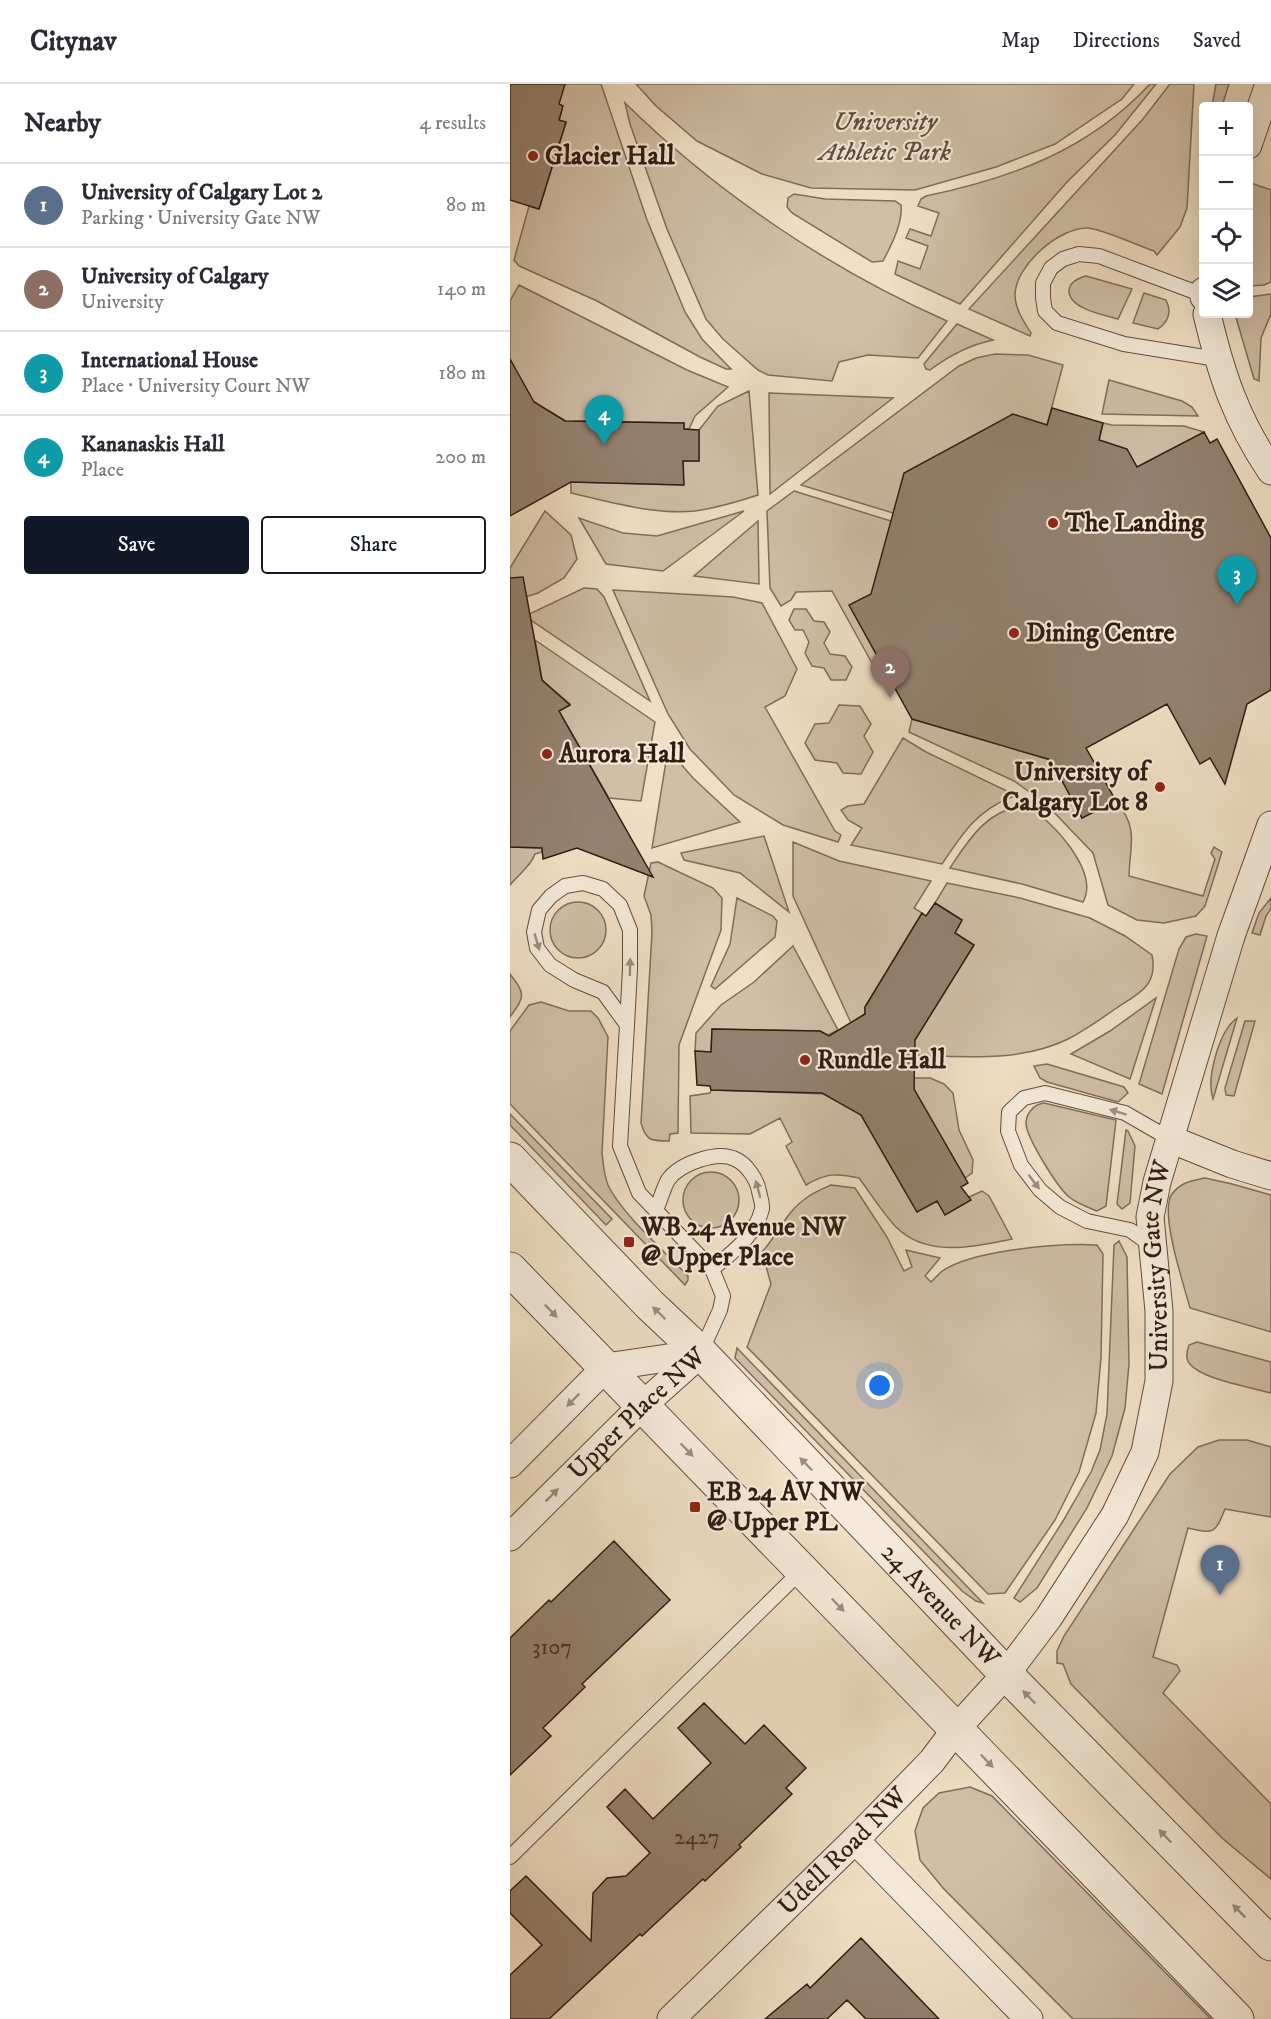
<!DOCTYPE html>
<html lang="en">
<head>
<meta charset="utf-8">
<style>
  body { margin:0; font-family:"IM FELL DW Pica",serif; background:#f7f7f7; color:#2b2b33 }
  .controls { position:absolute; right:18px; top:18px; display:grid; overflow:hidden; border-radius:6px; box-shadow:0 6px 24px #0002 }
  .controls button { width:54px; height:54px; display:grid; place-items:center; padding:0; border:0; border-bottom:2px solid #e1e1e2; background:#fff; color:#2b2b33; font:30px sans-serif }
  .you { position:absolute; left:370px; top:1302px; width:21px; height:21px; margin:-15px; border:4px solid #fff; border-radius:50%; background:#1a73e8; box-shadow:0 0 0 9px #1a73e833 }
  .badge { display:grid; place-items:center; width:39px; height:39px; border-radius:50%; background:#111827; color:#fff; font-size:20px; font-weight:700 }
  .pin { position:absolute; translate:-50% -50px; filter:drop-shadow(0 2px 3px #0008) }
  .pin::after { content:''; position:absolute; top:32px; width:21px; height:18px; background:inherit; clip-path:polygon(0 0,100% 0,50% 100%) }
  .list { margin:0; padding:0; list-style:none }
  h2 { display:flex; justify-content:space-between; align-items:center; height:78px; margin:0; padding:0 24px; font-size:26px }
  h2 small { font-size:20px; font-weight:400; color:#7c7c81 }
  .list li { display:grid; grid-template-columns:39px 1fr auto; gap:18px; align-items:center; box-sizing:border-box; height:84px; padding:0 24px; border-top:2px solid #e1e1e2 }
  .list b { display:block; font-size:22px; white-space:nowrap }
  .list p { margin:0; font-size:20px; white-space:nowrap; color:#7c7c81 }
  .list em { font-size:20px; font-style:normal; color:#7c7c81 }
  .actions { display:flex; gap:12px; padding:18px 24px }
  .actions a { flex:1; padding:14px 0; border:2px solid #111827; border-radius:6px; text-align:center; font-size:21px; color:#111827 }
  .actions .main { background:#111827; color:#fff }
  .icon { flex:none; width:33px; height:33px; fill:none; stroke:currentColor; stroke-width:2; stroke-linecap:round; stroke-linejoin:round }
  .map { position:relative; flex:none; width:761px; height:1935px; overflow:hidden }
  header { display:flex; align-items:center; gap:36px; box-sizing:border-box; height:84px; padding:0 30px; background:#fff; border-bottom:2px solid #e1e1e2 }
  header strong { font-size:28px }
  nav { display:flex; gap:33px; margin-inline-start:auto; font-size:21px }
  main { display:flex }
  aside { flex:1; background:#fff }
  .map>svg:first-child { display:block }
  .green { fill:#d0bea7; stroke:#806d5c; stroke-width:1.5 }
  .building { fill:#94816f; stroke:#311c12; stroke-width:1.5 }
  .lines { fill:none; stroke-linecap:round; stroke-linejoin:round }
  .service-casing { stroke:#614d3f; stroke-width:16 }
  .minor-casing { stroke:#614d3f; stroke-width:29 }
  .tertiary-casing { stroke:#614d3f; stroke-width:35 }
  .service { stroke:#f5ead9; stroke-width:14 }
  .minor { stroke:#f5ead9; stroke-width:27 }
  .tertiary { stroke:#f5ead9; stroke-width:33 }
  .oneway { fill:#9d8d7f }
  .poi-dot { fill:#8f2418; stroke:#f5ead9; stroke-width:2 }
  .labels { text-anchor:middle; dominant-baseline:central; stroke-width:4.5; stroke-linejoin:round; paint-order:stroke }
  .number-label { font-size:22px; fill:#4a3529 }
  .park-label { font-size:26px; font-style:italic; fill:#614d3f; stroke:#f5ead9 }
  .poi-label { font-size:26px; font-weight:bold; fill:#311c12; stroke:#f5ead9; text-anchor:start }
  .street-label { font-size:26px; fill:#311c12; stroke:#f5ead9 }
</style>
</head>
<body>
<header>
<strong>Citynav</strong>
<nav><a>Map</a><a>Directions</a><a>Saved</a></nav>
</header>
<main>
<aside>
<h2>Nearby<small>4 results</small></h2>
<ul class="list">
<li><span class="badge" style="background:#5c6f8a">1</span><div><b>University of Calgary Lot 2</b><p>Parking · University Gate NW</p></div><em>80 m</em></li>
<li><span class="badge" style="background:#8d6e63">2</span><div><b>University of Calgary</b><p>University</p></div><em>140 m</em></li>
<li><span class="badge" style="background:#0f9aa8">3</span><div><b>International House</b><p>Place · University Court NW</p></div><em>180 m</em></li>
<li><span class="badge" style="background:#0f9aa8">4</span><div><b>Kananaskis Hall</b><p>Place</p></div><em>200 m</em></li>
</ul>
<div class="actions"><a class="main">Save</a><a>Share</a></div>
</aside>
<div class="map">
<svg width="761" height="1935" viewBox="0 0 761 1935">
  <rect width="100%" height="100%" fill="#f0dfc5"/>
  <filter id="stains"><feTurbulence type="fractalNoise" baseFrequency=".00333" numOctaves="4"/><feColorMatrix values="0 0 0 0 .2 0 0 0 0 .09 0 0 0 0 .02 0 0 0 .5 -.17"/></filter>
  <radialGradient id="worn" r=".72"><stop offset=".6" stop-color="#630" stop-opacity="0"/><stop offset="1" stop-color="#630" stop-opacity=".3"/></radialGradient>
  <!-- green -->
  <path class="green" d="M 55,0 L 91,0 L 137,136 L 175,228 L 192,255 L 221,285 L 216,285 L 190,273 L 87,217 L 9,182 L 4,176 L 19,122 L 29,125 L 56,39 L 49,36 L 53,22 L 45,19 Z
    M 126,0 L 624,0 L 612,15 L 545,60 L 486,83 L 405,106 L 301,104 L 252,90 L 187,57 L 146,22 Z
    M 640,0 L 646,0 L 605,51 L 557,98 L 450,220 L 385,190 L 388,177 L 410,185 L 418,162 L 396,154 L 400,145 L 421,152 L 429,129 L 408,122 L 411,115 L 416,112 C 502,94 579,66 640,0 Z
    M 660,0 L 684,0 L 677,124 L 670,143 L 647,171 L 644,167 C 629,162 592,145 578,144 C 549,143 505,182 505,211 C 505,225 514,238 521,249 L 520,252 L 459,225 L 633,35 Z
    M 706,0 L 719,0 L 712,22 L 702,22 Z
    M 115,19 C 207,109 319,185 437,237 L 408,274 L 358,271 L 329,278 L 322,297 L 258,291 L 248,286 L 213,255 L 196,235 L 157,145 L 120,40 Z
    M 741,99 L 761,106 L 761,198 L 754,201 L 739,202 L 738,107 Z
    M 284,110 L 315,115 L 385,117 L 391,121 C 393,138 382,160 373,177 L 362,178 L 282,129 L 277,123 L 278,114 Z
    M 576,192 L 622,205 L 608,235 C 595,231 559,225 559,207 C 559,198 569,194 576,192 Z
    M 9,201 L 177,286 L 218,303 L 185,332 L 179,345 L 174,345 L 174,339 L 64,337 L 62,341 L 21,316 L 0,275 L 0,217 Z
    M 634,209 L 656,216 C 662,228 658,238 648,245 L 623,239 Z
    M 761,210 L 761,230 L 751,254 L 749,297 L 744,295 L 725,230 L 738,230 L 739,213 Z
    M 447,240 L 483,256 C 459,261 440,271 420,286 L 416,285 L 414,280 Z
    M 485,270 L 518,271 L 553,281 L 537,341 L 502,330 L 383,429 L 291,401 L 449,282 L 466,274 Z
    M 599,296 L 672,317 L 682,323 L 688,332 L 592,330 Z
    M 239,307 L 248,411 C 227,418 206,424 185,427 C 144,431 101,418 61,409 L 61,398 L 173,401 L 173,377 L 189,377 L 189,346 L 208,322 Z
    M 259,309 L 383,314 L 260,410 Z
    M 593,339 L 602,341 L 674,342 L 694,348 L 634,396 L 617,365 L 589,356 Z
    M 284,407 L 381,437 L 370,576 L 363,581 L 322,507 L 286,508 L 281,516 L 271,522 L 260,504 L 257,427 Z
    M 35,427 L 61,451 L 67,475 L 54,494 L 28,509 L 0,518 L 0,484 Z
    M 234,427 L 153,487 L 96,480 L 69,434 L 113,449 L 147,452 Z
    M 248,437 L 249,500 L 184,492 Z
    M 74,504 L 87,505 L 94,513 L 140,617 L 15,532 Z
    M 103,506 L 223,513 L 252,519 L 287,585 L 275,612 L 255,623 L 325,747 L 331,751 L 328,758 L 273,741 L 224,711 L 180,665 L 158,630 Z
    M 284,525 L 296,525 L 304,537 L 314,538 L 320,548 L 314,559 L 320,570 L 335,572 L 342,583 L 336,596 L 321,596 L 314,584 L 302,582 L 295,569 L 299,558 L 293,546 L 285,546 L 279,536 Z
    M 25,556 L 145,638 L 131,717 L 99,714 L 49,627 L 60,620 L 32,596 Z
    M 329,621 L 350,622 L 361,640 L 354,652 L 363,668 L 351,690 L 333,689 L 327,679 L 305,676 L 295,659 L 305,640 L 319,639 Z
    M 402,635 L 541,676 L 572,734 L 606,717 C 629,745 620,759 619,792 L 693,812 L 705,775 L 701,769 L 704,763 L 712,768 L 695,822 L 686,832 L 654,839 L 627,836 L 598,821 L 583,769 L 535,719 L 504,697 L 399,648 Z
    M 393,654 L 416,668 L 501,709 L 502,713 C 467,726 452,750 432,780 L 341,761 L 352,744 L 338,736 L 331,726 L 338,722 L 354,720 Z
    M 158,665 L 183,694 L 230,738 L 142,764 Z
    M 517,722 C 542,736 590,788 573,818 L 512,800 L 440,784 C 459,755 479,723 517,722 Z
    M 254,752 L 279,828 L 230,789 L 174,776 L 171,769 Z
    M 283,758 L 329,777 L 421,797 L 404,824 L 412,829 L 355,923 L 355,930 L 341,939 L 283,812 Z
    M 0,763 L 32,764 L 32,768 L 25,770 C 21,782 8,791 0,801 Z
    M 148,778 L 203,804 L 212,814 L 211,846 L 169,961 L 168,1049 L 160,1050 L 159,1057 C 141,1057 136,1057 131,1039 L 142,848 L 141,831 L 134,812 L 141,779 Z
    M 437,799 L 510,814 L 580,834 L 615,852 L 642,871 C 648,901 630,909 608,923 C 592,934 576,946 558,955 C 512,978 454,973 404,971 L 404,957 L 464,861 L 445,849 L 452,836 L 425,819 Z
    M 227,814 L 263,832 L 267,837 L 265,853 L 205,905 L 201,902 L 220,860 Z
    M 761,814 L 761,825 L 756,832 L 750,851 L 742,849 L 749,829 Z
    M40 846a28 28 0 1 1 56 0a28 28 0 1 1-56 0Z
    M 686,850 L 697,852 L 652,1010 L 629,1000 L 669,865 L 676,853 Z
    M 283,862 L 328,946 L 318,951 L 310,947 L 202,945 L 201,968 L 185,967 L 186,949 L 211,921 L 244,898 Z
    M 0,890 C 16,911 15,912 0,933 Z
    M 646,914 L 620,995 L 561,970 L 600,947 Z
    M 31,918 L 59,927 L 81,927 L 88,934 L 98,953 L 92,1069 C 93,1080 94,1091 98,1101 C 111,1129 156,1169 178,1192 L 178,1196 L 175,1201 L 0,1020 L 0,947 L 19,921 Z
    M 727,934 L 703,1015 C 696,994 709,947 727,934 Z
    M 735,937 L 745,937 L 724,1012 L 716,1011 L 715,1004 Z
    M 537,980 L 614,1003 L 618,1009 L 608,1018 L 537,998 L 530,994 L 524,982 Z
    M 404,994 L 420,994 L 434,1000 L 443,1009 L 449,1046 L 463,1076 L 462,1089 L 455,1094 L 404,1005 Z
    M 201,1006 L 317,1010 L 351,1031 L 407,1128 L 427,1117 L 435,1131 L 459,1113 L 472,1107 L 479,1112 L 502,1155 C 464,1163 417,1174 386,1143 C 372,1128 361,1110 349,1094 C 327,1089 316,1089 296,1101 L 276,1062 L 282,1058 L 270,1034 L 240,1050 L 181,1049 L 180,1012 L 200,1009 Z
    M 534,1019 L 606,1036 L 596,1122 L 587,1127 C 578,1123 565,1119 558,1112 C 547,1102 515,1052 516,1038 C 517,1028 525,1020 534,1019 Z
    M 0,1030 L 102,1135 L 96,1141 L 0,1041 Z
    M 616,1046 L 618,1047 L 625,1062 L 620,1119 L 612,1125 L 607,1120 Z
    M173 1116a28 28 0 1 1 56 0a28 28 0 1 1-56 0Z
    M 695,1094 L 722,1100 L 761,1111 L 761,1248 L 680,1224 C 674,1201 649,1128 662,1110 C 671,1098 681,1097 695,1094 Z
    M 321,1101 L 345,1104 L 377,1153 L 394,1187 L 402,1183 L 396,1166 L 430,1174 L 415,1192 L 421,1198 C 424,1195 428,1191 431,1188 C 460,1166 550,1159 587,1161 L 593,1170 L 591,1274 L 586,1329 L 569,1388 L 545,1436 L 495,1509 L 478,1510 L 237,1263 L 261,1200 L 252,1168 C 267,1152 276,1128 295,1115 C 302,1109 312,1105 321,1101 Z
    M 609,1157 L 617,1173 L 619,1280 L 615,1324 L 602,1372 L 577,1424 L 527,1504 L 510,1518 L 504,1514 L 553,1437 L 581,1388 L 590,1366 L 597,1330 L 604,1161 Z
    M 687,1258 L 761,1278 L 761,1309 C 741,1303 692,1296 679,1279 C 675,1274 677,1267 679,1261 Z
    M 227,1264 L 473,1519 L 466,1517 L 452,1507 L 225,1274 Z
    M 709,1356 L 737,1356 L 761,1363 L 761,1433 L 715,1425 C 705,1450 704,1450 678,1444 L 643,1573 L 667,1581 L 670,1587 L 653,1609 L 761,1720 L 761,1795 L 712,1754 L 561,1600 L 553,1580 L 547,1579 L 547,1567 L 554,1552 L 660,1390 L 688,1363 Z
    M 460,1703 L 482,1712 L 701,1935 L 563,1935 L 433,1804 L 410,1776 L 405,1747 L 413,1724 L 429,1709 Z"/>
  <!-- building -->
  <path class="building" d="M 0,0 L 55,0 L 49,20 L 53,22 L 49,36 L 56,38 L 29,125 L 0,116 Z
    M 0,275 L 24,318 L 55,337 L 174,339 L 174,345 L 189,346 L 189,377 L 173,377 L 174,401 L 61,398 L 0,432 Z
    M 542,324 L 593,339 L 589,356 L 617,365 L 627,383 L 694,348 L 700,359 L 707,355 L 761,454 L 761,606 L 737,620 L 715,700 L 700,674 L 690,680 L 657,620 L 576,664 L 606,717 L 572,734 L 541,676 L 402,635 L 339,521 L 361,510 L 394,389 L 503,330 L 537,341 Z
    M 13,493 L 32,596 L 60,621 L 49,627 L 143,793 L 67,764 L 33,775 L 32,764 L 0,763 L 0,494 Z
    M 425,819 L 452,836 L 445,849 L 464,861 L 405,956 L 404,1005 L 458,1099 L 451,1103 L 461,1116 L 435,1131 L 427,1117 L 407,1128 L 351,1031 L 312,1009 L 201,1006 L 200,1002 L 187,1001 L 185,967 L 201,968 L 202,945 L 310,947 L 319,952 L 355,930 L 355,923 L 412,829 L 416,832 Z
    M 104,1457 L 160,1516 L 72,1600 L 75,1603 L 33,1644 L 41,1652 L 0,1691 L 0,1554 L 39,1516 L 41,1518 Z
    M 194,1619 L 235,1660 L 254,1641 L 296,1684 L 276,1704 L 282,1710 L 229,1761 L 231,1763 L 195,1797 L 193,1795 L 132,1852 L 130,1850 L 39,1935 L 0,1935 L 0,1891 L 32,1861 L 0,1829 L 0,1807 L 16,1792 L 81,1857 L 83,1809 L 97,1794 L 116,1792 L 140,1769 L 97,1723 L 115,1705 L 143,1735 L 201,1679 L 168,1644 Z
    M 351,1854 L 429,1935 L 356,1935 L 337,1916 L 317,1935 L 255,1935 L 297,1900 L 300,1904 Z"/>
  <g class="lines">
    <defs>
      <path id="service" d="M 693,211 L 589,172 L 569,170 L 553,175 L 541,184 L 533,199 L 533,214 L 535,227 L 547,239 L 614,260 L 707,275
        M 117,941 L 93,908 L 64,896 L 40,881 L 27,864 L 24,848 L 29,826 L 41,812 L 55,802 L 73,799 L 93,805 L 110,821 L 120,846 L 120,885 L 117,941 L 110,1062 L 129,1109 L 202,1185 L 213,1212 L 210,1226 L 191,1268
        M 146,1126 C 150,1117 153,1105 158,1096 C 169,1080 207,1066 225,1075 C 237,1080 247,1096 249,1107 C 250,1113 253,1120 252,1125 C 246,1151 221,1170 202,1185
        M 641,1161 L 620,1146 L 577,1137 L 550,1123 L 530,1106 L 511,1081 L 498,1047 L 499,1028 L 514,1014 L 535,1009 L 615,1029 L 660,1055
        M 0,1773 L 292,1486"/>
      <g id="minor">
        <path d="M 738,61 L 759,0"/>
        <path d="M 694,207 L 694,213"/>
        <path d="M 697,230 C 711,290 726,335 761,387"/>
        <path d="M 660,1055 L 722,1080 L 761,1092"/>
        <path d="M 0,1380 L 96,1283 L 191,1269"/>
        <path id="s1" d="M 0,1453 L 133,1321 L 191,1269"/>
        <path d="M 345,1756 L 519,1935"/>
        <path id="s2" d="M 161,1935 L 345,1756 L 422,1677 L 446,1645 L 496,1590 L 539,1533 L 605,1431 L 635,1368 L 649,1297 L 649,1227 L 640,1133 L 647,1098 L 721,852 L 761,741"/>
      </g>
      <g id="tertiary">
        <path id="s3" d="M 0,1075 L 140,1221 L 191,1269 L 496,1590 L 761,1860"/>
        <path d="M 0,1185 L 727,1935"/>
      </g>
    </defs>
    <!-- service casing -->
    <use href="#service" class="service-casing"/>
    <!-- minor casing -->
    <use href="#minor" class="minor-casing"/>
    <!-- tertiary casing -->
    <use href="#tertiary" class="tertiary-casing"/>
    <!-- service -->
    <use href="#service" class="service"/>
    <!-- minor -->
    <use href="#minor" class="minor"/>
    <!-- tertiary -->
    <use href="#tertiary" class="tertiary"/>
  </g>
  <!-- one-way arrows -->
  <defs><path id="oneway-solid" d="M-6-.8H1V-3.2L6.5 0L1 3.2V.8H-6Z" transform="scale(1.5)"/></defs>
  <g class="oneway">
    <use href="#oneway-solid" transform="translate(27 858) rotate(74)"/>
    <use href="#oneway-solid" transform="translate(120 883) rotate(-89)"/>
    <use href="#oneway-solid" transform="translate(608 1028) rotate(-163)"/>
    <use href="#oneway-solid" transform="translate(524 1098) rotate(53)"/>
    <use href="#oneway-solid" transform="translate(248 1105) rotate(-105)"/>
    <use href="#oneway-solid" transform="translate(41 1227) rotate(46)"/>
    <use href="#oneway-solid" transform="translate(149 1229) rotate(-136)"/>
    <use href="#oneway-solid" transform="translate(63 1316) rotate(135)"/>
    <use href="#oneway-solid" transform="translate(177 1366) rotate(46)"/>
    <use href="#oneway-solid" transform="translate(296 1380) rotate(-134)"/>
    <use href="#oneway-solid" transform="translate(42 1411) rotate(-45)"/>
    <use href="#oneway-solid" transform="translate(328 1521) rotate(46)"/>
    <use href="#oneway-solid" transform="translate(519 1613) rotate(-134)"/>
    <use href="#oneway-solid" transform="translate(477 1677) rotate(46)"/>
    <use href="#oneway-solid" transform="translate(655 1752) rotate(-134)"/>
    <use href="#oneway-solid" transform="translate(729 1827) rotate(-135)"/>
  </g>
  <!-- markers -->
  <g class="poi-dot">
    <circle cx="23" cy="72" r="6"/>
    <circle cx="543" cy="439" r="6"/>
    <circle cx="504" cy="549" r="6"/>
    <circle cx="37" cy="670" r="6"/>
    <circle cx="650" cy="703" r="6"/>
    <circle cx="295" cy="976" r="6"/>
    <rect x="113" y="1152" width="12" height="12" rx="3"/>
    <rect x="179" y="1417" width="12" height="12" rx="3"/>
  </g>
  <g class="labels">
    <!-- number labels -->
    <g class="number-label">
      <text x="42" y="1563">3107</text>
      <text x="187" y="1753">2427</text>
    </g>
    <!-- park labels -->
    <g class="park-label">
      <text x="375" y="38">University<tspan x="375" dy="30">Athletic Park</tspan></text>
    </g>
    <!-- poi labels -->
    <g class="poi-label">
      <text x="35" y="72">Glacier Hall</text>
      <text x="555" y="439">The Landing</text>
      <text x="516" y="549">Dining Centre</text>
      <text x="49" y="670">Aurora Hall</text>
      <text x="638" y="688" text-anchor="end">University of<tspan x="638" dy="30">Calgary Lot 8</tspan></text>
      <text x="307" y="976">Rundle Hall</text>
      <text x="131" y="1143">WB 24 Avenue NW<tspan x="131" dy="30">@ Upper Place</tspan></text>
      <text x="197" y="1408">EB 24 AV NW<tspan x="197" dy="30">@ Upper PL</tspan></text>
    </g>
    <!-- street labels -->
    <g class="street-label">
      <text stroke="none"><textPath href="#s2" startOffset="932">University Gate NW</textPath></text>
      <text stroke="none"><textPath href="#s1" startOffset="177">Upper Place NW</textPath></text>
      <text stroke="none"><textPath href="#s3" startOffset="620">24 Avenue NW</textPath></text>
      <text stroke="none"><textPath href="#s2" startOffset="240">Udell Road NW</textPath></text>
    </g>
  </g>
  <rect width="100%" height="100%" filter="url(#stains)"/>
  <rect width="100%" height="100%" fill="url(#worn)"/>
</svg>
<div class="controls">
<button>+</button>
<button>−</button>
<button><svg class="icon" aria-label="locate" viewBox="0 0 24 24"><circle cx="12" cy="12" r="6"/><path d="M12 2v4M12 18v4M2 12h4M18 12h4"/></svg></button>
<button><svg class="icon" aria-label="layers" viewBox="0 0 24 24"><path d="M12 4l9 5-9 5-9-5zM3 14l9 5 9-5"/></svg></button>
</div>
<div class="you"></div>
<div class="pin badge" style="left:710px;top:1511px;background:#5c6f8a">1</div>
<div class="pin badge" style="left:380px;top:614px;background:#8d6e63">2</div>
<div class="pin badge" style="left:727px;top:521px;background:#0f9aa8">3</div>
<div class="pin badge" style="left:94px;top:361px;background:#0f9aa8">4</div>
</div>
</main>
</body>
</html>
